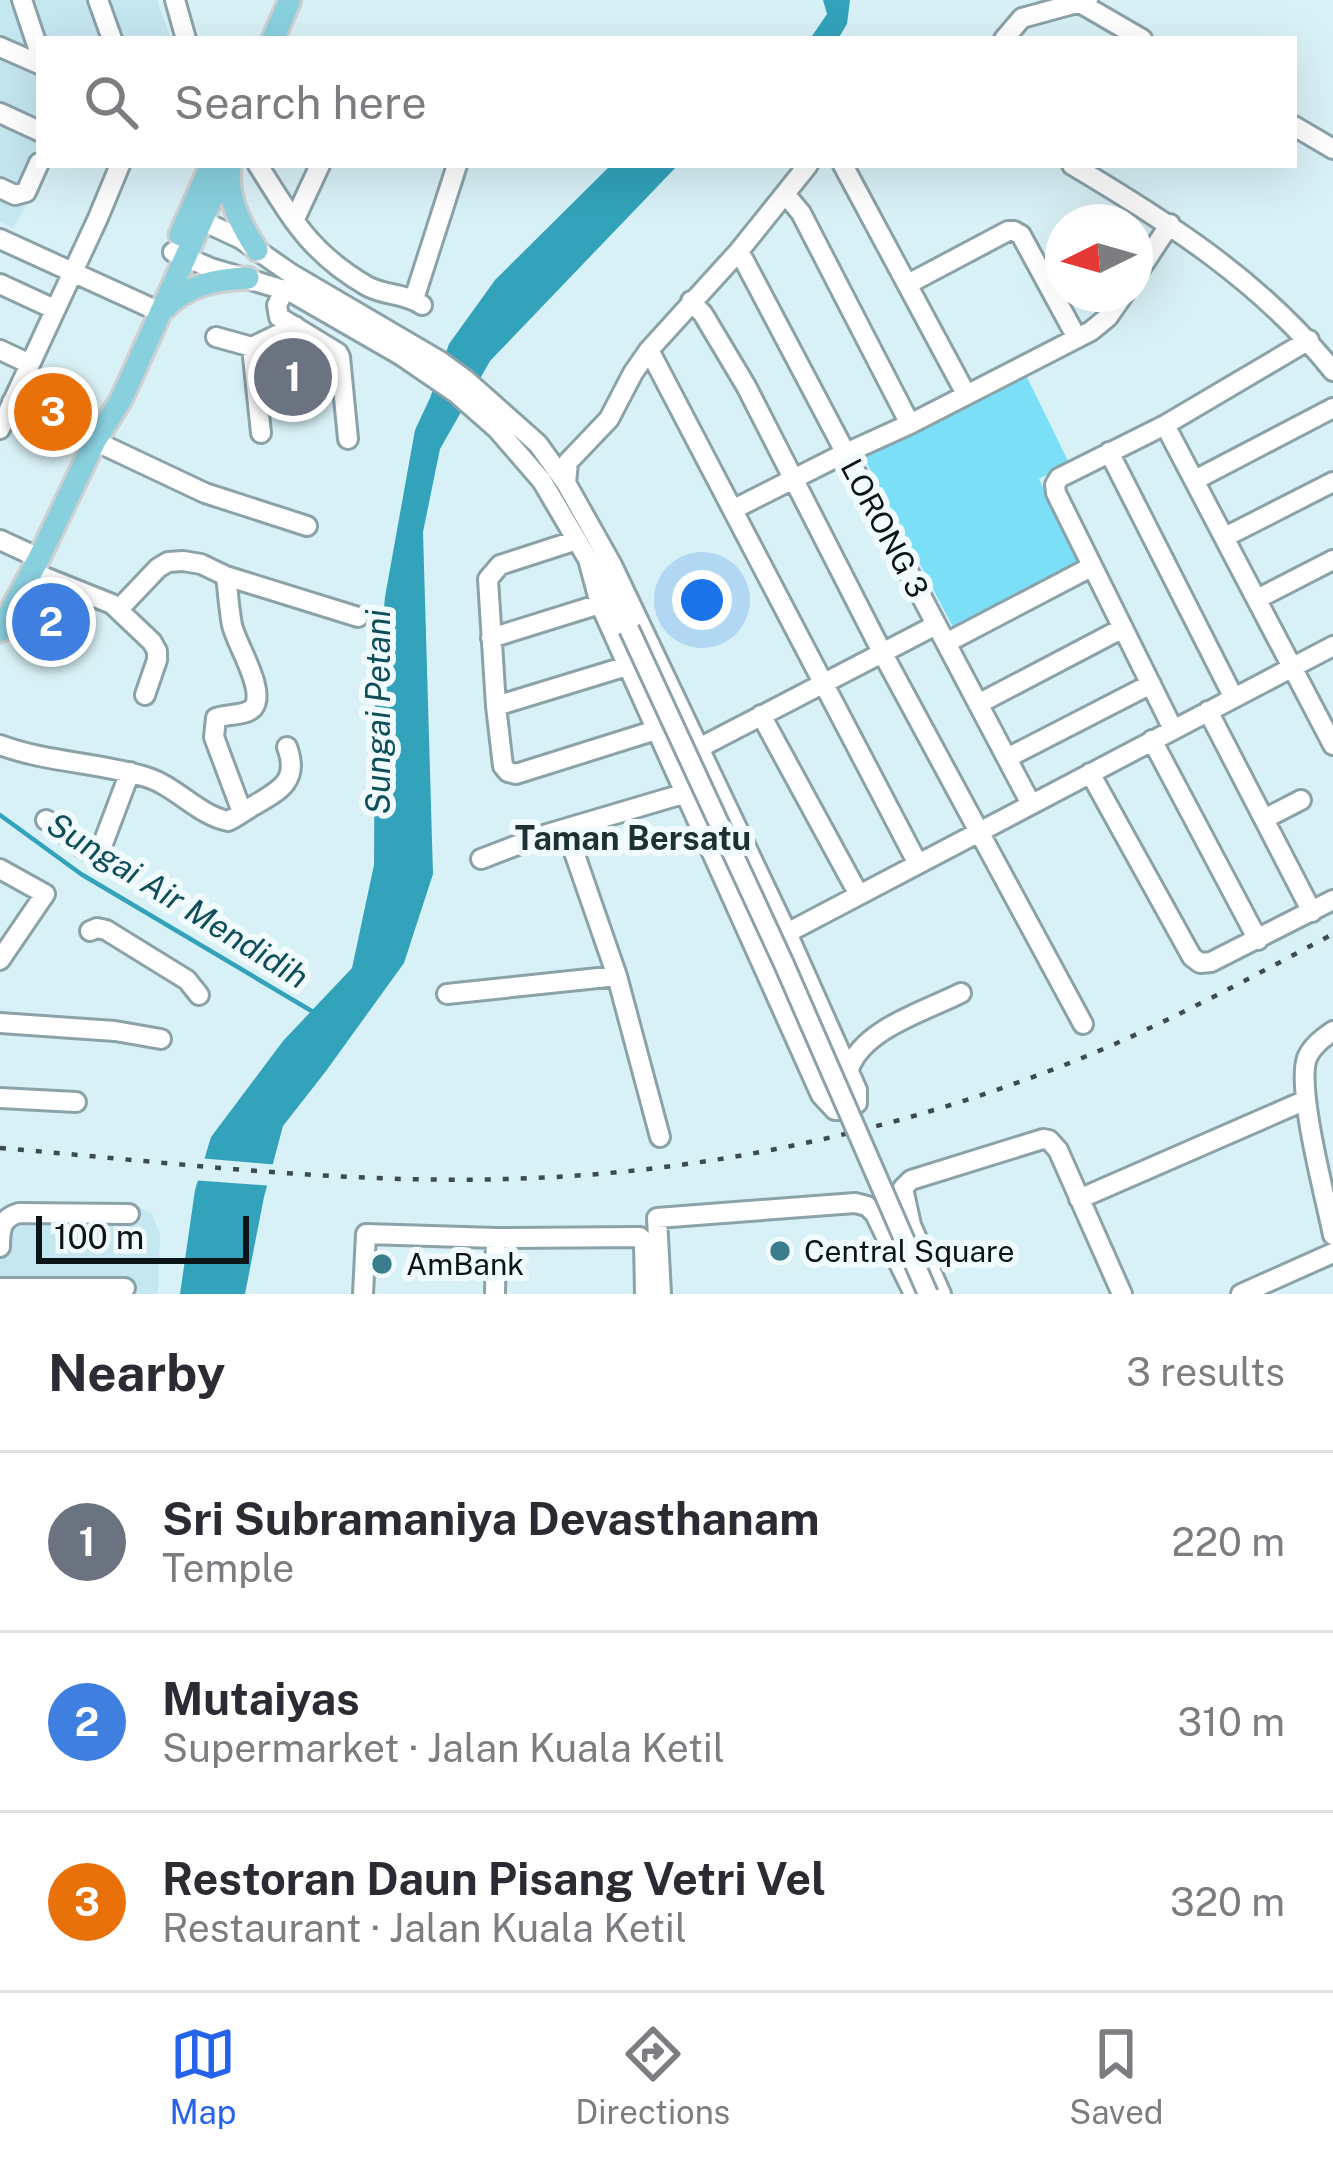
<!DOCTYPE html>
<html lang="en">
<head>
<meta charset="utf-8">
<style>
  body { margin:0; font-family:"Public Sans",sans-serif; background:#f7f7f7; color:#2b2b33 }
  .compass { position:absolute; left:1045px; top:204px; width:108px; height:108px; border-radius:50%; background:#fff; box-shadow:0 12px 48px #0002; rotate:265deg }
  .scale { position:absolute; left:36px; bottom:30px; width:213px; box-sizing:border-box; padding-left:12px; border:6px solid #0b1416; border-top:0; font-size:33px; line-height:42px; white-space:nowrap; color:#0b1416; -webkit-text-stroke:9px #f1fbfd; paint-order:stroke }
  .you { position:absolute; left:702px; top:600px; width:42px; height:42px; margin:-30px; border:9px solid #fff; border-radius:50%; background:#1a73e8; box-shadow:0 0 0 18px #1a73e833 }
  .badge { display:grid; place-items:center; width:78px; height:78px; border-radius:50%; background:#2563eb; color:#fff; font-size:39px; font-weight:700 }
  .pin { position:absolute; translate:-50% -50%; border:6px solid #fff; box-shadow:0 3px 12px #0006 }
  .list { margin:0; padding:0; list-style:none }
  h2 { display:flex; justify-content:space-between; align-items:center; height:156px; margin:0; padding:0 48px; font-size:51px }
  h2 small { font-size:39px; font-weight:400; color:#7c7c81 }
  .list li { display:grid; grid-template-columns:78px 1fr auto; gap:36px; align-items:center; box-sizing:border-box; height:180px; padding:0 48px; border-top:3px solid #e1e1e2 }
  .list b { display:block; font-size:45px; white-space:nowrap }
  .list p { margin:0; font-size:39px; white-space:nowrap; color:#7c7c81 }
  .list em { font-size:39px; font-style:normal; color:#7c7c81 }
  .icon { flex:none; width:66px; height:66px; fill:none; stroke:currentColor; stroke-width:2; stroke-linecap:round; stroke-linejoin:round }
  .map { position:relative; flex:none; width:1333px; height:1294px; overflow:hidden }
  .search { position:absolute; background:#fff; box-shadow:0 12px 48px #0002; left:36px; right:36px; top:36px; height:132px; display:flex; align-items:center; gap:30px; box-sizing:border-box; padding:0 42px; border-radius:0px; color:#7c7c81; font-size:45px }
  .sheet { height:696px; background:#fff }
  nav { display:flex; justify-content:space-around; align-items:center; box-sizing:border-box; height:168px; border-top:3px solid #e1e1e2; background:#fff; font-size:33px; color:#7c7c81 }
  nav a { display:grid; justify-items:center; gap:6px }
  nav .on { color:#2563eb }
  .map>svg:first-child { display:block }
  .built { fill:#c5e7f0 }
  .park { fill:#7bdff7 }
  .water { fill:#32a3bb }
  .pier { fill:#d8f1f7 }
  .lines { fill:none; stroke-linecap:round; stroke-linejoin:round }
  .stream { stroke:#32a3bb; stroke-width:4.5 }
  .minor-casing { stroke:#8ba2a8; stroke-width:24 }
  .major-casing { stroke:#ced0d0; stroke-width:27 }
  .minor { stroke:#fff; stroke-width:18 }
  .major { stroke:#89d0df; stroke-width:21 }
  .rail { stroke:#3e4b4e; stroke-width:4.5; stroke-dasharray:6 12; stroke-linecap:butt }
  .minor-bridge-casing { stroke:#8ba2a8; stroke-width:24; stroke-linecap:butt }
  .minor-bridge { stroke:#fff; stroke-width:18 }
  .poi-dot { fill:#3a7d8d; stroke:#f1fbfd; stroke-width:4.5 }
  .labels { text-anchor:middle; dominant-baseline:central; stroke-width:12; stroke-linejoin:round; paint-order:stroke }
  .street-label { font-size:30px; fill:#0b1416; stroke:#f1fbfd }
  .poi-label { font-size:30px; fill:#0b1416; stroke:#f1fbfd; text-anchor:start }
  .water-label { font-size:33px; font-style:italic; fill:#0e4e5b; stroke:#f1fbfd }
  .neighbourhood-label { font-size:33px; font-weight:bold; fill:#1c3035; stroke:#f1fbfd }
</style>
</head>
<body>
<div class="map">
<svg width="1333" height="1294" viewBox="0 0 1333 1294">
  <rect width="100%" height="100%" fill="#d8f1f7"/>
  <!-- built -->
  <path class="built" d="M 0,0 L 157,0 L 171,39 L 39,39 L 39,165 L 50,165 L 13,228 L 0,222 Z
    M 139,1207 L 152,1214 L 160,1235 L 158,1294 L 0,1294 L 0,1208 Z"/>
  <!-- park -->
  <path class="park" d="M 1024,371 L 1069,463 L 1039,479 L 1078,561 L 953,627 L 862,454 Z"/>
  <!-- water -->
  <path class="water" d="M 823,0 L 850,0 L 847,24 L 838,39 L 810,39 L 827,14 Z
    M 611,165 L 678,165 L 490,361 L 440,449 L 423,532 L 433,874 L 404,963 L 326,1071 L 283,1126 L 264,1197 L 245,1294 L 180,1294 L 195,1190 L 211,1137 L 283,1041 L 352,968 L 374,865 L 375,705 L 385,597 L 415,430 L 430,398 L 449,344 L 495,280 Z"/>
  <!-- pier -->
  <path class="pier" d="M 198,1158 L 279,1165 L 273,1186 L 191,1180 Z"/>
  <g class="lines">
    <!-- stream -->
    <path class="stream" d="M 0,815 L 81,874 L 315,1013"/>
    <defs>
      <path id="minor" d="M 22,0 L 39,51 L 39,64
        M 98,0 L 112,39
        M 175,0 L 186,39
        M 1080,3 L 1142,39
        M 1004,39 L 1022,18 L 1088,0
        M 0,47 L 39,64
        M 0,113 L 39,131
        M 1294,126 L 1333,149
        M 258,165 C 292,219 310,253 367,286 C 385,296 405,293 422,305
        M 843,165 L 966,394
        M 1072,165 C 1168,222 1262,282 1333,371
        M 0,188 L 15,195 L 26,192 L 39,163
        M 786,195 L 801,213 L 910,424
        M 192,216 L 241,239 L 290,273 L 440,361 L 466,380 L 538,444 L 566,483 L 612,565 L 787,933 L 857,1090 L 857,1103 L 848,1110 L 835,1110 L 821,1095 L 600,604 L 588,559
        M 294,221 L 320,165
        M 0,239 L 160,312
        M 739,251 L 1031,804
        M 173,252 L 211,268 L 291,292 L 402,356 L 456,393 L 497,429 L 542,481 L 629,629
        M 1135,277 L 1170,224
        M 0,284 L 54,309
        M 908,284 L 1008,231 L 1014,231 L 1021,235 L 1077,338
        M 285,289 L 277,305 L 279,317 L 338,353 L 340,357 L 348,439
        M 414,299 L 457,165
        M 691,301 L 703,314 L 746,386 L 883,654 L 1083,1024
        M 216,337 L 252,347 L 295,326
        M 252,347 L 261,433
        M 0,350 L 30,364
        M 649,350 L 918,864
        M 12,402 L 205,493 L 307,526
        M 1165,425 L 1333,745
        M 0,429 L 98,218 L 120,165
        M 1109,452 L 1234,698
        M 1195,480 L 1333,408
        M 566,483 L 568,462 L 609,419 L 633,373 L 649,350 L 739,251 L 808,165
        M 734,509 L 835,458 L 910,424 L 1091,331 L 1108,317 L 1124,294
        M 1225,537 L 1333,482
        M 0,540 L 39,558
        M 577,540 L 500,565 L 488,579 L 496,706 L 503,766 L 508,772 L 516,774 L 656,730
        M 32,572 L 112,604 L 152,642 L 157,651 L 157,660 L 145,695
        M 226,576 C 228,592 229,609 232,625 C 236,644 267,691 253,708 C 245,716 226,714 216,718 L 214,737 L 242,812
        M 1257,599 L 1333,560
        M 119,609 L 158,568 L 168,562 L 183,561 L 201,564 L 226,576 L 358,617
        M 491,638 L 600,604
        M 946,643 L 1091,567
        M 978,704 L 1123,628
        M 496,706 L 627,666
        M 1208,711 L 1312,912
        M 761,715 L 859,895
        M 1173,729 L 1056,493 L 1055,485 L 1059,478 L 1165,425 L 1309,340
        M 1152,740 L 1258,940
        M 0,745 C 48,763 99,762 146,777 C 176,786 198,815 228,821 C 237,817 244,811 253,806 C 279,791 300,781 287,747
        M 699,748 L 936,625
        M 1007,758 L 1151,684
        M 1090,773 L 1192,957 L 1200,963 L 1211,962 L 1333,900
        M 1264,819 L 1301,800
        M 46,820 C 72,834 70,846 99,854 L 130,772
        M 566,829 L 617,976 L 660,1137
        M 481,859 L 544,835 L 686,793
        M 0,869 L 45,894 L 0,960
        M 90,931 L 97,928 L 106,930 L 187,980 L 199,995
        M 787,933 L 1333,646
        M 447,994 L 617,976
        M 0,1023 L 115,1031 L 161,1039
        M 1333,1031 C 1323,1038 1312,1046 1307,1058 C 1296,1089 1326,1199 1333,1235
        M 849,1069 C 863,1029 925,1011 961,993
        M 0,1098 L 76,1102
        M 1079,1199 L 1306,1100
        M 0,1247 C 0,1230 1,1218 19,1213 L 129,1214
        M 0,1288 L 125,1288
        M 363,1294 L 366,1234 L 496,1238 L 640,1237 L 644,1241 L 645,1294
        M 495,1294 L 496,1238
        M 661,1294 L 657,1218 L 855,1203 L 867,1206 L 875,1214 L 914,1294
        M 941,1294 L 911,1225 L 903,1188 L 911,1180 L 1043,1139 L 1049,1140 L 1058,1150 L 1122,1294
        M 1241,1294 L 1333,1253"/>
      <path id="major" d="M 273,39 L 290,0
        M 230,166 C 226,197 240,224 257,250
        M 180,235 L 211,165
        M 165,308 C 188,285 216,279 248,278
        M 0,631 L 39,558 L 95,441 L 121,400 L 227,165"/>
    </defs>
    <!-- minor casing -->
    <use href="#minor" class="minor-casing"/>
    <!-- major casing -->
    <use href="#major" class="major-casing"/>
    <!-- minor -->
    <use href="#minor" class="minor"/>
    <!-- major -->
    <use href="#major" class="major"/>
    <!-- rail -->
    <path class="rail" d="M 0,1148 C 168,1162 338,1184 507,1179 C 699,1174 894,1133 1072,1062 C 1162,1026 1248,979 1333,934"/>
    <defs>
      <path id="minor-bridge" d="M 629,629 L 784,964 L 928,1294"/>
    </defs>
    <!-- minor-bridge casing -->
    <use href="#minor-bridge" class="minor-bridge-casing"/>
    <!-- minor-bridge -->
    <use href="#minor-bridge" class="minor-bridge"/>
  </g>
  <!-- markers -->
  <g class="poi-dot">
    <circle cx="780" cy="1251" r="12"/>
    <circle cx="382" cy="1264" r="12"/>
  </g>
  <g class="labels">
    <!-- street labels -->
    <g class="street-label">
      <text transform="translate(885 528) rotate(62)">LORONG 3</text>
    </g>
    <!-- poi labels -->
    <g class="poi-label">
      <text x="804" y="1251">Central Square</text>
      <text x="406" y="1264">AmBank</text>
    </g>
    <!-- water labels -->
    <g class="water-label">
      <text transform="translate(378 712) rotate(-90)">Sungai Petani</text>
      <text transform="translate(178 900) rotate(32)">Sungai Air Mendidih</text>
    </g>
    <!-- neighbourhood labels -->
    <g class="neighbourhood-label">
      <text x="633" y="838">Taman Bersatu</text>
    </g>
  </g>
</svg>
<svg class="compass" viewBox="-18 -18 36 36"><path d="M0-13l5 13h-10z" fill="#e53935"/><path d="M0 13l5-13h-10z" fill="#7c7c81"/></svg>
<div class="scale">100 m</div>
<div class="you"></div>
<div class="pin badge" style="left:293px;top:377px;background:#6b7280">1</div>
<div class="pin badge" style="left:51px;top:622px;background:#3f7fe0">2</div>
<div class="pin badge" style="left:53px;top:412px;background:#e8710a">3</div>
<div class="search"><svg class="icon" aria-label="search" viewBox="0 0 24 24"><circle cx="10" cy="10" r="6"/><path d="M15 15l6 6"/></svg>Search here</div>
</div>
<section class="sheet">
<h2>Nearby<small>3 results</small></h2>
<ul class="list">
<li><span class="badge" style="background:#6b7280">1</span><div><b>Sri Subramaniya Devasthanam</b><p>Temple</p></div><em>220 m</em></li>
<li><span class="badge" style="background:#3f7fe0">2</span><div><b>Mutaiyas</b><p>Supermarket · Jalan Kuala Ketil</p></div><em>310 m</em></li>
<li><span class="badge" style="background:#e8710a">3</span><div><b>Restoran Daun Pisang Vetri Vel</b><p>Restaurant · Jalan Kuala Ketil</p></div><em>320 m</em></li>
</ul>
</section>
<nav>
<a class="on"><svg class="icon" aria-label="map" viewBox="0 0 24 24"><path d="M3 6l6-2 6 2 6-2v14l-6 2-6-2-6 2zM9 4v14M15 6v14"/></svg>Map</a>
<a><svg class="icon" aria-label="directions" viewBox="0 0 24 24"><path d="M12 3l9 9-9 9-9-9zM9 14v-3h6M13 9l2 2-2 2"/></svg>Directions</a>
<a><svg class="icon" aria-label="saved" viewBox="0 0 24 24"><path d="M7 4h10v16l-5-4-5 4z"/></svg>Saved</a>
</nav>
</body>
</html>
